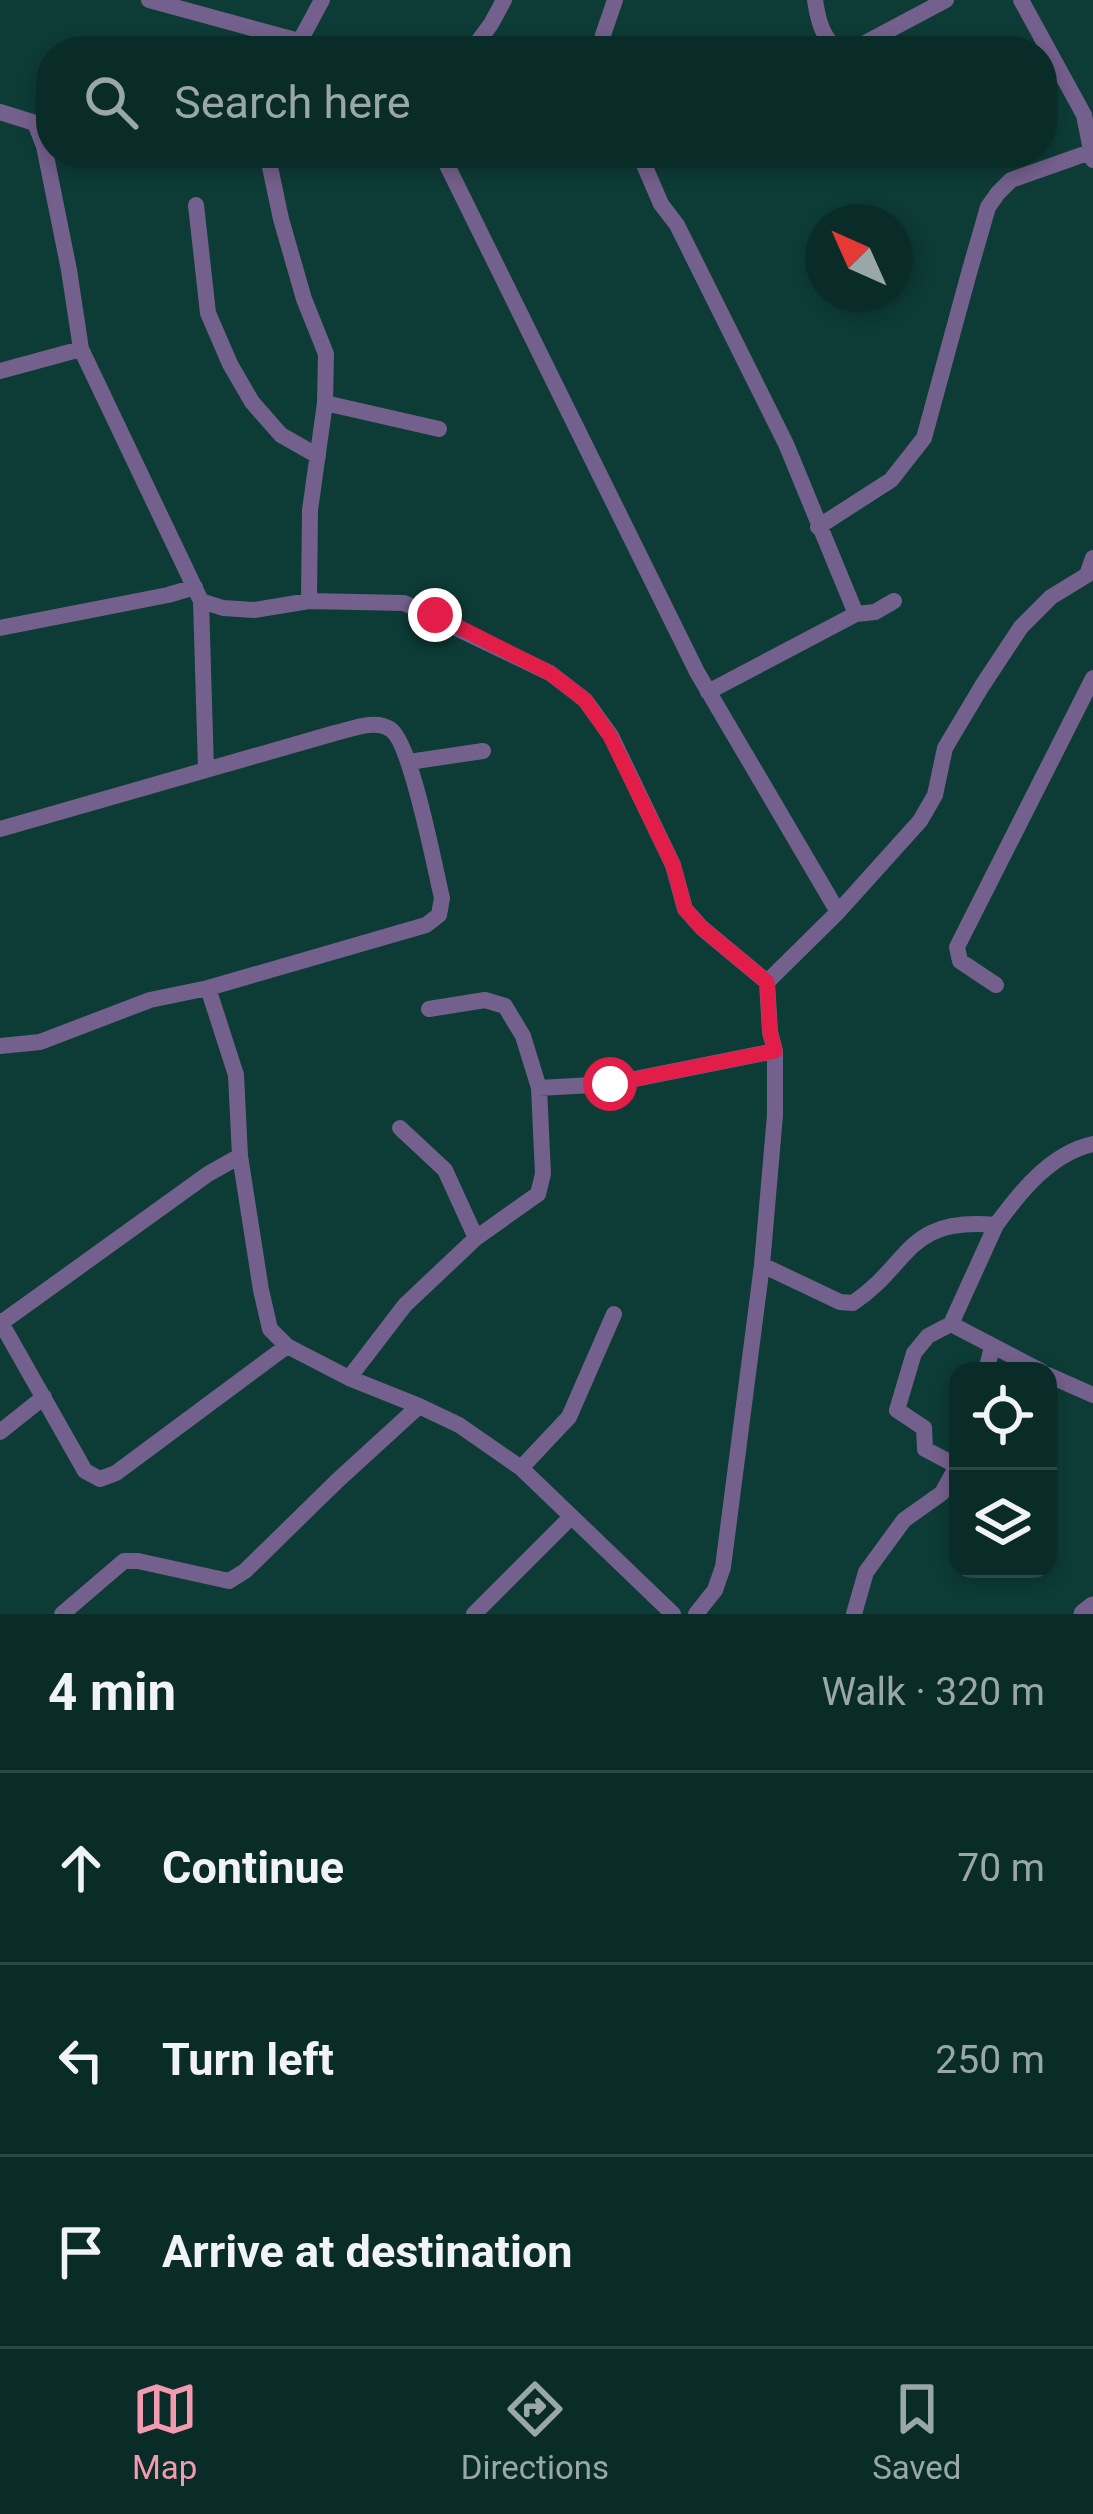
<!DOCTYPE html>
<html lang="en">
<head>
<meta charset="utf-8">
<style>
  body { margin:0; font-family:Roboto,sans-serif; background:#133430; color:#f1f3f6 }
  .controls { position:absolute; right:36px; bottom:36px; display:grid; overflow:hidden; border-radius:24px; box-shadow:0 6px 18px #0003 }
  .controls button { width:108px; height:108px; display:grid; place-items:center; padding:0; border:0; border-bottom:3px solid #2a4845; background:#0a2c28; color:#f1f3f6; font:60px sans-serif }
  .compass { position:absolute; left:805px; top:204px; width:108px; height:108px; border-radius:50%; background:#0a2c28; box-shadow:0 6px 18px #0003; rotate:315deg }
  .stop { position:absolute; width:36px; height:36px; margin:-27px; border:9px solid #e11d48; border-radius:50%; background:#fff }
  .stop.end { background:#e11d48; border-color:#fff; box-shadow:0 3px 12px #0008 }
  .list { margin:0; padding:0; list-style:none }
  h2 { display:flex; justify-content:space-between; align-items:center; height:156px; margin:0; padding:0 48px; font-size:51px }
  h2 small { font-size:39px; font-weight:400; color:#99a7a8 }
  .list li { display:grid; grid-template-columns:78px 1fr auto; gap:36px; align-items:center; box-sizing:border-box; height:192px; padding:0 48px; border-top:3px solid #2a4845 }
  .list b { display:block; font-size:45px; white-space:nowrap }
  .list em { font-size:39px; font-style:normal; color:#99a7a8 }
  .icon { flex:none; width:66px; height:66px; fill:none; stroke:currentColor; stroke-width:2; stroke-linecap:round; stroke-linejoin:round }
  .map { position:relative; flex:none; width:1093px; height:1614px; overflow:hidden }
  .search { position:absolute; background:#0a2c28; box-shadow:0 6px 18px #0003; left:36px; right:36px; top:36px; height:132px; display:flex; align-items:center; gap:30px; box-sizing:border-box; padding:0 42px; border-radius:48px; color:#99a7a8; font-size:45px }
  .sheet { height:732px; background:#0a2c28 }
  nav { display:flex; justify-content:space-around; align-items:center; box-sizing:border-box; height:168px; border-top:3px solid #2a4845; background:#0a2c28; font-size:33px; color:#99a7a8 }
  nav a { display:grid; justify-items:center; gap:6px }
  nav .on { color:#f29aae }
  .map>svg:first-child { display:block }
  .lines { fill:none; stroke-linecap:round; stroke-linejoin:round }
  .minor { stroke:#74608c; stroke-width:16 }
  .tertiary { stroke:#74608c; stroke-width:21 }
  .route { stroke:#e11d48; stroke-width:15 }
</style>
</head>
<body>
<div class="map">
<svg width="1093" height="1614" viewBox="0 0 1093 1614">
  <rect width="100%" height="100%" fill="#0d3b36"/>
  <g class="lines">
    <!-- minor -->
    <path class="minor" d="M 149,0 L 299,41
      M 815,0 C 818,20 822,38 839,51
      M 1021,0 L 1084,115 L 1093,160
      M 295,50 L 322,0
      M 471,51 L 491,24 L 504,0
      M 601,51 L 603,35 L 615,0
      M 850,51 L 946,0
      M 0,112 L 35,123 L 44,146 L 69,270 L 81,349 L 201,601 L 223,608 L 254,610 L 309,601 L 404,603 L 550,673 L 585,700 L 611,736 L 673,865 L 685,909 L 702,928 L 767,982 L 770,1032 L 775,1051 L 775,1115 L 762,1265 L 723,1567 L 715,1590 L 696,1614
      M 267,153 L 281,219 L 304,299 L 326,354 L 325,403 L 310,510 L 309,601
      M 441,153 L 697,672 L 838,912
      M 639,153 L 661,204 L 677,225 L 786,444 L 856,614
      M 196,205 L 208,313 L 230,364 L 252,402 L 281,435 L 318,456
      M 0,371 L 81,349
      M 325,403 L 439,429
      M 818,527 L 891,480 L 924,438 L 969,273 L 988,207 L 998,193 L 1011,180 L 1093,151
      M 201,601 L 206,769
      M 0,628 L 168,595 L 195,587
      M 708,692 L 856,614 L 875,612 L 894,601
      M 409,762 L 483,751
      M 0,829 L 335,733 C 352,729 375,719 390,729 C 411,741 435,869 442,898 L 439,915 L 426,925 L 208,988 L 150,1000 L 40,1042 L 0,1046
      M 767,982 L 838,912 L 920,821 L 935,795 L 945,748 L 982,686 L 1021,627 L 1051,597 L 1087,575 L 1093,558
      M 996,985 L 960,961 L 957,947 L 1093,678
      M 208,988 L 236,1075 L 240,1156 L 261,1290 L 270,1329 L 287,1346 L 349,1378 L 419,1406 L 459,1425 L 521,1468 L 673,1614
      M 539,1088 L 610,1084 L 775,1051
      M 400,1128 L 445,1170 L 476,1238
      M 762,1265 L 840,1302 L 853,1303 C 913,1262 905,1217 996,1225 C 1020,1192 1051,1153 1093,1144
      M 0,1321 L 85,1471 L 100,1479 L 116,1473 L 287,1346
      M 1,1323 L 208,1174 L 240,1156
      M 951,1324 L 1041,1371
      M 986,1371 L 992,1347
      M 1048,1375 L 1093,1395
      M 349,1378 L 405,1305 L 476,1238 L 538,1194 L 543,1174 L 539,1088 L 523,1036 L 505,1006 L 485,1000 L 429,1009
      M 0,1432 L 44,1397
      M 957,1466 L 925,1449 L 924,1428 L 897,1410 L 914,1353 L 928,1336 L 951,1324 L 996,1225
      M 521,1468 L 569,1417 L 614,1314
      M 62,1614 L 124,1561 L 138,1561 L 229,1581 L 245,1571 L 337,1481 L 419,1406
      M 474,1614 L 570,1518
      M 854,1614 L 866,1572 L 904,1520 L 942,1493 L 958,1464"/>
    <!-- tertiary -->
    <path class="tertiary" d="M 1084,1614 L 1093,1607"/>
  </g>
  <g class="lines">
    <!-- route -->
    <path class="route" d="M 435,615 L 550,673 L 585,700 L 610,736 L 673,865 L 685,909 L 702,928 L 767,982 L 770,1032 L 775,1051 L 610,1084"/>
  </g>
</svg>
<div class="controls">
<button><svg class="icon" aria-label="locate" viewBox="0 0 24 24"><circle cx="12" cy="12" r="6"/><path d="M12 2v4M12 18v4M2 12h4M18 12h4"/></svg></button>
<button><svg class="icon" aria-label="layers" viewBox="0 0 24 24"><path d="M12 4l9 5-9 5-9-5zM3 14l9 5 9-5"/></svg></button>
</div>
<svg class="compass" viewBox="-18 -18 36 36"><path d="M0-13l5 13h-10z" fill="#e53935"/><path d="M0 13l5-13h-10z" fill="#99a7a8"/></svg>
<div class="stop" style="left:610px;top:1084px"></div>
<div class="stop end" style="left:435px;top:615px"></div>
<div class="search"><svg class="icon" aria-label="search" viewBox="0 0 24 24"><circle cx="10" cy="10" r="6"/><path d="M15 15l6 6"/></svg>Search here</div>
</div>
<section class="sheet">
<h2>4 min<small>Walk · 320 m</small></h2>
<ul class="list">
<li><svg class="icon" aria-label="ahead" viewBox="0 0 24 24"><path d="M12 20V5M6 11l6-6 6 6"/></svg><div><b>Continue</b></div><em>70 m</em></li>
<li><svg class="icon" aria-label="left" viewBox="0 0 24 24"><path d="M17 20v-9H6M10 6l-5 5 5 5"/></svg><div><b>Turn left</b></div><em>250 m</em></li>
<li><svg class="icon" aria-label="arrive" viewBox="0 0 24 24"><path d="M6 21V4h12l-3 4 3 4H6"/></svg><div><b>Arrive at destination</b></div></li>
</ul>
</section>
<nav>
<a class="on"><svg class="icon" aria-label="map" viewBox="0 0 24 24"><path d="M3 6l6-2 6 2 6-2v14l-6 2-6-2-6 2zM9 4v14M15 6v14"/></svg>Map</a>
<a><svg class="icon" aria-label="directions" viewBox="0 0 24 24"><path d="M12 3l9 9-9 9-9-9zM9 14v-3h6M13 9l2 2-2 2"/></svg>Directions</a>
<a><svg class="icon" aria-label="saved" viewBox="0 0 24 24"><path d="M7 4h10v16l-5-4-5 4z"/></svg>Saved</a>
</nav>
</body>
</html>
